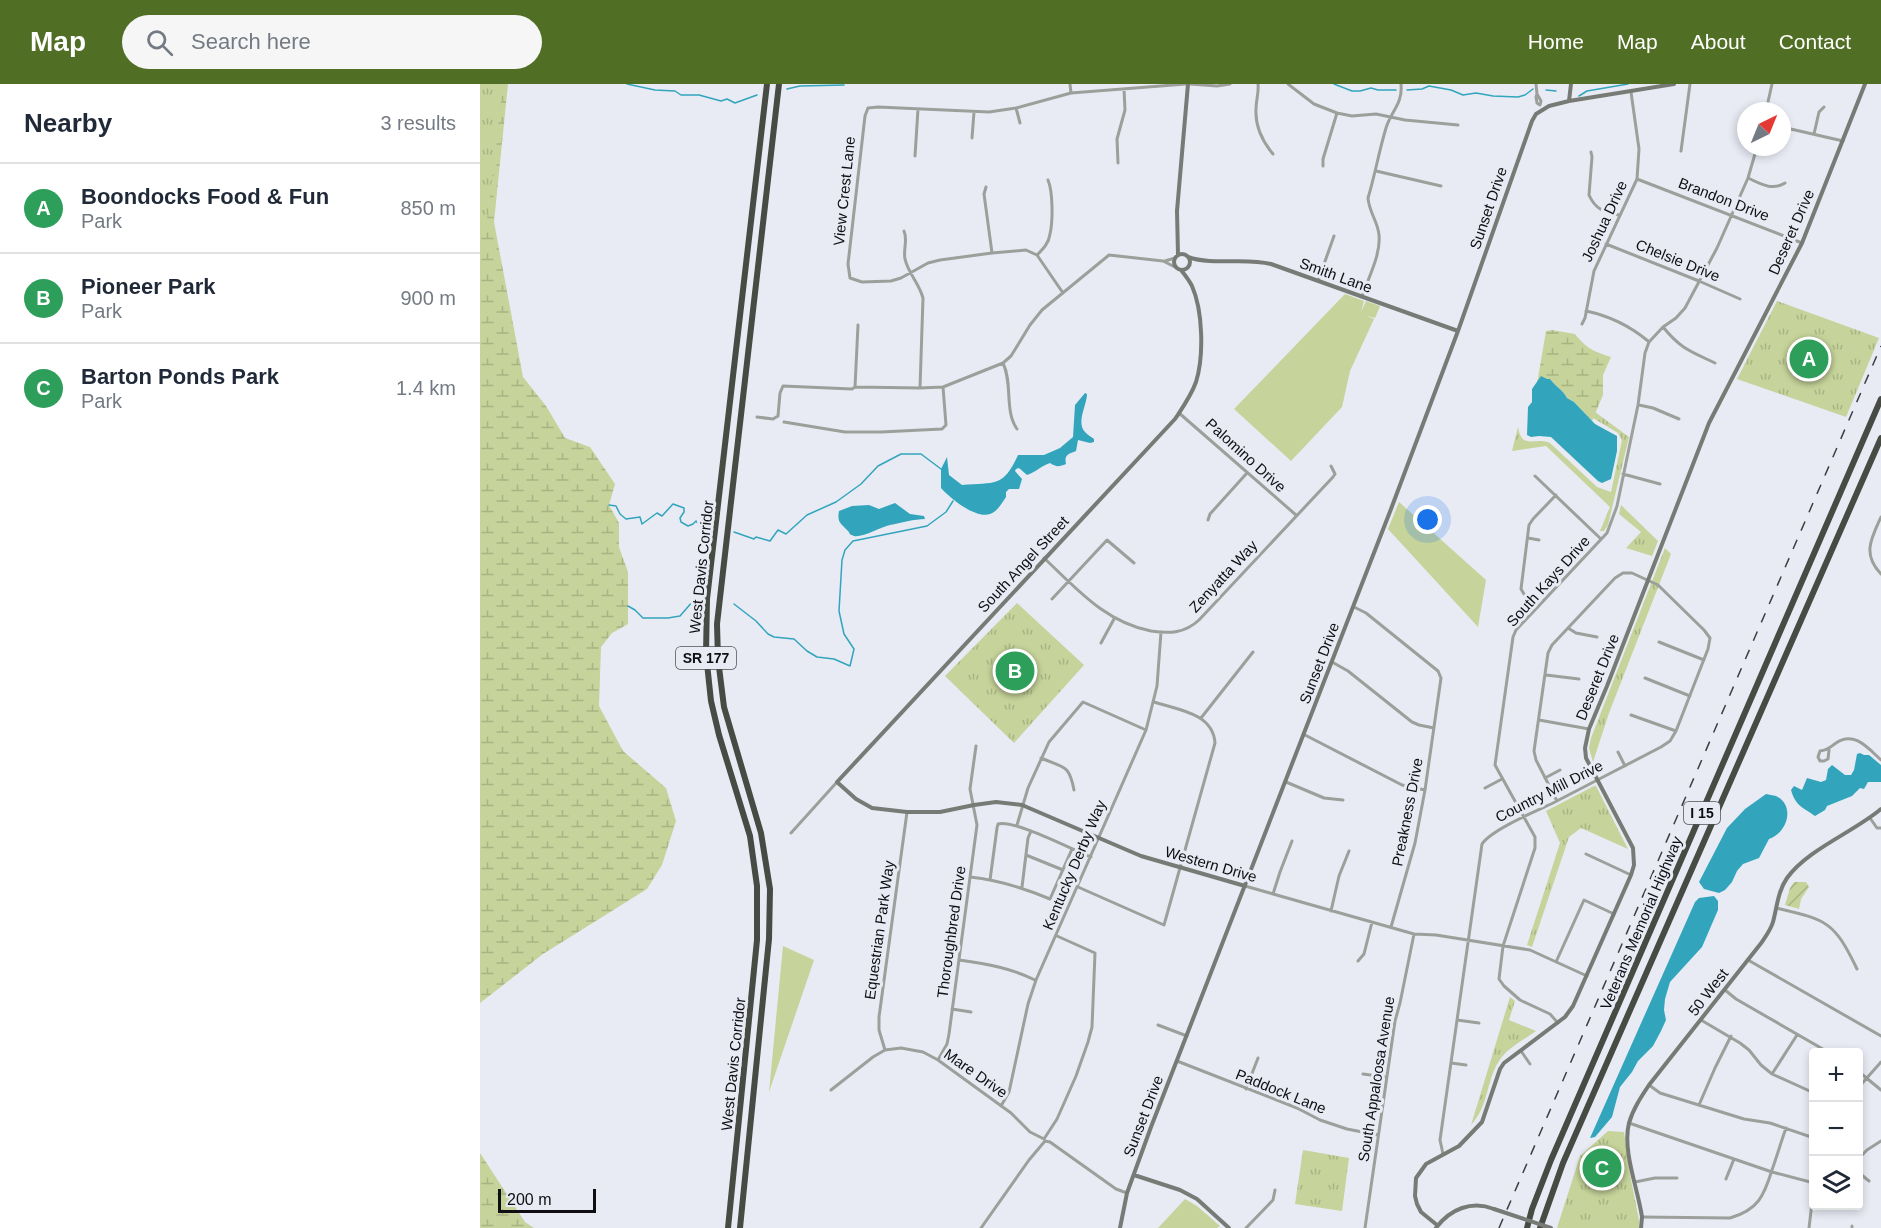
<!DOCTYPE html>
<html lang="en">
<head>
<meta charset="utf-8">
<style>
  body { margin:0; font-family:Arial,sans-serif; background:#f6f6f7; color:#1f2937 }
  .controls { position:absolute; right:18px; bottom:18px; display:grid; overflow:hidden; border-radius:6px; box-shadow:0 3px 9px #0003 }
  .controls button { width:54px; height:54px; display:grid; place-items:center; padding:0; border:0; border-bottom:2px solid #e0e1e3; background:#fff; color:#1f2937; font:30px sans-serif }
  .compass { position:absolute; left:1257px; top:18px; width:54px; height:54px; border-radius:50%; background:#fff; box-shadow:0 3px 9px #0003; rotate:43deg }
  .scale { position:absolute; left:18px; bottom:15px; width:98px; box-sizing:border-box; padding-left:6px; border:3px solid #0f0f13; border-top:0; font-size:16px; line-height:21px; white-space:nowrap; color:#0f0f13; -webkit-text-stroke:4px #e8ebf4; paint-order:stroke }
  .you { position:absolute; left:948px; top:436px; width:21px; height:21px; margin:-15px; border:4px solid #fff; border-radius:50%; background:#1a73e8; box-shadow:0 0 0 9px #1a73e833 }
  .badge { display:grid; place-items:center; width:39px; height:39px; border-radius:50%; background:#506f24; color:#fff; font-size:20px; font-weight:700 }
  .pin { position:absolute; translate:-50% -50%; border:3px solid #fff; box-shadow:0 2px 6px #0006 }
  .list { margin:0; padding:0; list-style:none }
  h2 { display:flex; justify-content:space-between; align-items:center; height:78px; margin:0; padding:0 24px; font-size:26px }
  h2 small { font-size:20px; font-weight:400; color:#747a83 }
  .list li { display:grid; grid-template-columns:39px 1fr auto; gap:18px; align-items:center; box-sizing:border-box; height:90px; padding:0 24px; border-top:2px solid #e0e1e3 }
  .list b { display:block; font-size:22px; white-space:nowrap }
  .list p { margin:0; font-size:20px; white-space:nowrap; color:#747a83 }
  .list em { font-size:20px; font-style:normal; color:#747a83 }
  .icon { flex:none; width:33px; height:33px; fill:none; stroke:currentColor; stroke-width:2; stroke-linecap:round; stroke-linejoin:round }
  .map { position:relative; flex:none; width:1401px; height:1144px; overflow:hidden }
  header { display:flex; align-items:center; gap:36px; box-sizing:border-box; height:84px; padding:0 30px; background:#506f24; color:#fff }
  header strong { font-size:28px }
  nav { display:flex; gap:33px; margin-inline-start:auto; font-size:21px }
  .search { width:420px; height:54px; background:#f6f6f7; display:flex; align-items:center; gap:15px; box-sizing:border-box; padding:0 21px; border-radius:33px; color:#747a83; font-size:22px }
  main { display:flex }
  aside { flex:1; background:#fff }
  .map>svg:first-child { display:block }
  .grass { fill:#c6d39a }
  .wetland { fill:url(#wetland-marsh) }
  .park { fill:url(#park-tufts) }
  .garden { fill:url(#garden-furrows) }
  .water { fill:#32a5bd }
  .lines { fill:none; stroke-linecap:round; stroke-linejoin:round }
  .stream { stroke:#32a5bd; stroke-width:1.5 }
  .street { stroke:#9d9f9b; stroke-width:3 }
  .secondary { stroke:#787b75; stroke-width:4 }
  .highway { stroke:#474b43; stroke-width:6 }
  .rail { stroke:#3d3d42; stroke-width:1.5; stroke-dasharray:10 10; stroke-linecap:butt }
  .secondary-bridge { stroke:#787b75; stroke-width:4 }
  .labels { text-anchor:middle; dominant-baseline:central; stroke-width:6; stroke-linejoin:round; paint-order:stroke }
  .shield { fill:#e8ebf4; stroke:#505156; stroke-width:1.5 }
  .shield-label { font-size:14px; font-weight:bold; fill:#0f0f13 }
  .street-label { font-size:15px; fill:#0f0f13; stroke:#e8ebf4 }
</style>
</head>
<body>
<header>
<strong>Map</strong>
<div class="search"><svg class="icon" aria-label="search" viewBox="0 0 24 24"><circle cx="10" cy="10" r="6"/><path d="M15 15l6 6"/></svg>Search here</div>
<nav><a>Home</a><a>Map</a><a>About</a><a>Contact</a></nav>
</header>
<main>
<aside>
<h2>Nearby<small>3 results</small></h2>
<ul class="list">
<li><span class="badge" style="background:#2e9e5b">A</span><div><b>Boondocks Food &amp; Fun</b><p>Park</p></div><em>850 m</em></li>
<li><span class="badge" style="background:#2e9e5b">B</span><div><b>Pioneer Park</b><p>Park</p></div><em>900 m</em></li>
<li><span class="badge" style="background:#2e9e5b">C</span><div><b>Barton Ponds Park</b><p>Park</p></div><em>1.4 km</em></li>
</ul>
</aside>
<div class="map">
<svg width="1401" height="1144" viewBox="0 0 1401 1144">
  <defs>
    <pattern id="wetland-marsh" width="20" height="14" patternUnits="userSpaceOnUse" patternTransform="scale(1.5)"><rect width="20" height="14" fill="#c6d39a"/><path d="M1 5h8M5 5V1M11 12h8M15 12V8" fill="none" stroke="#a9b484"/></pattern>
    <pattern id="park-tufts" width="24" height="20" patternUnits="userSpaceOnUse" patternTransform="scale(1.5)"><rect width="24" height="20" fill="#c6d39a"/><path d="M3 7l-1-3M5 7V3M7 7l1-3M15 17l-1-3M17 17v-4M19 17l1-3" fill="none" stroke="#a9b484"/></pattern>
    <pattern id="garden-furrows" width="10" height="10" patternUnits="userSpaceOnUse" patternTransform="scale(1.5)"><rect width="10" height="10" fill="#c6d39a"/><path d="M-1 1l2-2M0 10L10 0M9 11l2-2" fill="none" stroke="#a9b484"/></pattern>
  </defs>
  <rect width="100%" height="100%" fill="#e8ebf4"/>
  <!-- grass -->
  <path class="grass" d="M 865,210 L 884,217 L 881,228 L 886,217 L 900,222 L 895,234 L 887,232 L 894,235 L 870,287 L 862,323 L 811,377 L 754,325 Z
    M 919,418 L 1006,496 L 998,543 L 908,445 Z
    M 303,862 L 334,876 L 289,1008 Z
    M 705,1115 L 717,1122 L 740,1142 L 737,1144 L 678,1144 Z"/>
  <!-- wetland -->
  <path class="wetland" d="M 0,0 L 28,0 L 14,138 L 43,293 L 66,322 L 85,354 L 110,363 L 135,400 L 129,421 L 139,439 L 139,463 L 148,488 L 148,540 L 132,549 L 121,563 L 119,622 L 143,667 L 186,704 L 196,737 L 182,781 L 167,805 L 63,870 L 0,919 Z
    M 1072,246 L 1095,250 C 1107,265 1113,267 1131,273 L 1123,291 L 1123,311 L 1112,337 L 1094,318 L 1087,314 C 1083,306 1076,303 1070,295 L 1057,300 L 1066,247 Z
    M 0,1069 L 45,1138 L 54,1144 L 0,1144 Z"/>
  <!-- park -->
  <path class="park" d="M 0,0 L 23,0 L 7,137 L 0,138 Z
    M 1297,217 L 1399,254 L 1366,333 L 1257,295 Z
    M 1115,328 L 1149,353 L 1128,441 L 1124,447 L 1120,447 L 1130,423 L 1066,362 L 1032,367 L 1038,343 C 1042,367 1055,352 1070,359 L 1117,403 L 1131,408 L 1142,356 L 1138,349 L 1113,334 Z
    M 1141,421 L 1178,457 L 1172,472 L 1146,464 L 1161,448 L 1139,430 Z
    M 1185,464 L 1191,470 L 1129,629 L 1113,678 L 1109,664 L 1111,654 Z
    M 537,519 L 604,581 L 534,659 L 465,592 Z
    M 1114,702 L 1116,702 L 1148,765 L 1101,744 L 1089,753 L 1052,863 L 1047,861 L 1080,759 L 1066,727 Z
    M 1030,913 L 1035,917 L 1029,936 L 1056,947 C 1044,956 1027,964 1019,977 C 1006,997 1009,1022 991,1041 Z
    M 1128,1047 L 1144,1048 L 1151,1096 L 1159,1136 L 1159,1144 L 1077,1144 L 1100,1072 Z
    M 823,1066 L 869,1074 L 862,1127 L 815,1120 Z"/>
  <!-- garden -->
  <path class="garden" d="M 1314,798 L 1326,798 L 1329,803 L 1321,815 L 1319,825 L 1305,821 L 1310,804 Z"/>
  <!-- water -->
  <path class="water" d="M 1061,292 L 1067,295 L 1070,295 C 1076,303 1083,306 1087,314 L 1094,318 L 1115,340 L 1137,352 L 1137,367 L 1131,395 L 1122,399 L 1118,397 L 1071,353 L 1059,352 L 1051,353 L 1047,351 L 1048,323 L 1052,318 L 1052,305 Z
    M 605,309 L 607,310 C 607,321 595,340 606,349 C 609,352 612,353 614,355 L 614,358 L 610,359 L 598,356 L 596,367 C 588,370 584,371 586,380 C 579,383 576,383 570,379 C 561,382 556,388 547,391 L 539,384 L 536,385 L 535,387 L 542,395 L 539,405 L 529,405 L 526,408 L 526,413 C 522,419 517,428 510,430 C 495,435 470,414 461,404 L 461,385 L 467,373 L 469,391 L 482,401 C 515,398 523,404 538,371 L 564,371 L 580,364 L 593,353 L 595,321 Z
    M 415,419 L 430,430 L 444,432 L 445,435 C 435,435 420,439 410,441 C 401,443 382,454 374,452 C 368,450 371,450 367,446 C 360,439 357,438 359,427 L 372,422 L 389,421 L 399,425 Z
    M 1380,669 L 1384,671 L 1389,671 L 1401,681 L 1401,698 L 1388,698 L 1384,705 L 1380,704 L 1372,712 L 1347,722 L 1345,726 L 1335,732 C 1323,723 1316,723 1311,706 L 1314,702 L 1322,706 L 1327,694 L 1341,698 L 1346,696 L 1348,685 L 1352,681 L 1365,691 L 1371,691 L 1374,686 L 1377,670 Z
    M 1286,710 C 1289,711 1293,711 1296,712 C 1316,722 1307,749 1289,755 L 1279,774 L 1263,780 L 1257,787 L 1252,798 L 1245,806 L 1239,809 L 1224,805 L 1219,798 L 1247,744 L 1265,725 Z
    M 1234,812 L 1238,817 L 1238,826 L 1222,863 L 1190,898 L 1185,915 L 1184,926 L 1186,936 L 1181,947 L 1173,962 L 1158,977 L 1152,988 L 1140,1003 L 1132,1033 L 1115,1053 L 1110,1054 L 1215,818 L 1219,814 Z"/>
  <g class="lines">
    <!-- stream -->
    <path class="stream" d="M 147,0 L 175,6 L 195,7 L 201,11 L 219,11 L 241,17 L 247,15 L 255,19 L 277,11
      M 854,0 L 872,7 L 880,7 L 891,4 L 898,6 L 916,6
      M 307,5 L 320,2 L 364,1
      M 927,6 L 942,5 L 949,2 L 971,6 L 983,11 L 996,9 L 1013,12 L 1038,13 L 1045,11 L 1053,5
      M 1066,6 L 1076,7
      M 1099,12 L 1107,7 L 1148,0
      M 129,421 L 136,422 L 140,430 L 146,435 L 160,433 L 162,440 L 177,429 L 182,432 L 193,420 L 204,424 L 204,428 L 200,434 L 201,438 L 208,442 L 213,440 L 216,437 L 220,442 L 228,445
      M 254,448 L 274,455 L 276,453 L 290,457 L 298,446 L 306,450 L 327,431 L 356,418 L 381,400 L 398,382 L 421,370 L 441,370 L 461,385
      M 254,520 L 276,537 L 288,550 L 294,553 L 314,555 L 327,567 L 337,573 L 354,575 L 370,582 L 374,565 L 364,550 L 359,527 L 362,476 L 365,466 L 373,457 L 447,442 L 466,428 L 473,417
      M 148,522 L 155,526 L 163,534 L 188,534 L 200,532 L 213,517 L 216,517"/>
    <!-- street -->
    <path class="street" d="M 590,0 L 591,9
      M 710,0 L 737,2 L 750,0
      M 778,0 C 779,9 776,16 776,25 C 775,43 782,57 793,70
      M 808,0 L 834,20 L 857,29 L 872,32 L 896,30 L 925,36 L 978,41
      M 1056,0 L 1057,10 L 1056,13 L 1057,19 L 1060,21 L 1061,17 L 1057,10
      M 536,24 L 540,39
      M 1286,27 L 1292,0
      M 1302,43 L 1363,57
      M 1334,50 L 1339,28 L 1344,23
      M 492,54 L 494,28
      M 1201,67 L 1210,0
      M 1111,68 L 1112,73 L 1109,111 C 1115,125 1125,129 1139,131
      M 435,72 L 438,25
      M 638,79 L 637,55 L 645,26 L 644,5
      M 843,82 L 843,75 L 857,29
      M 896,87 L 961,102
      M 1268,94 C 1281,100 1292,107 1305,99
      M 1157,95 L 1322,159
      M 506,103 L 504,110 L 512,169
      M 424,147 C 428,156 423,165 425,175 C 428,189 439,199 443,214 L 440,304
      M 1126,160 L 1219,197 L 1260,215
      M 557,171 C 563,165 569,159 570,150 C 573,137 573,108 568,96
      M 685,177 L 695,174
      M 838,197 L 854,152
      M 583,209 L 557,171 L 546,166 L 512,169 L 460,176 L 448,179 L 421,194 L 411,197 L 382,198 L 370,194 L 368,180 L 385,32 L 388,24 L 398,23 L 509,28 L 536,24 L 591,9 L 706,0
      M 882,213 C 888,194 901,171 899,151 C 898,138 889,128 888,114 C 895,91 899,67 906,44 C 911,27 923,20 921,0
      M 1106,227 C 1130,232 1150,242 1168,257
      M 1102,240 L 1105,234 L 1114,187 L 1157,95 L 1159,65 L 1151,8
      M 1183,243 C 1201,265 1210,267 1235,279
      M 523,279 C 533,300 524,326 537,345
      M 375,303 L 378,241
      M 1159,321 L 1173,324 L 1199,335
      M 699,329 L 816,431
      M 277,333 L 293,335 L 298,332 L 300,309 L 303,302 L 372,305 L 375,303 L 440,304 L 463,303 L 523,279 L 531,272 L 550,241 L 562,226 L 629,171 L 683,177 L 695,183
      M 304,338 L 365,348 L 401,348 L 462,345 L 466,341 L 463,303
      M 1143,390 L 1180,400
      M 1055,392 L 1121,455
      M 1401,433 C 1391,455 1382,470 1401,490
      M 728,436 L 730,430 L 767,389
      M 1048,454 L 1059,456
      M 564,474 C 597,505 625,538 671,547 C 690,550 705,549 719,536 L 853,393 L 855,390 L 851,382
      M 572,515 L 627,456 L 654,479
      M 874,523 L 886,529 L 958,587 L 961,594 L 945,706 L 935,759 L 911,843
      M 1058,523 L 1044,510 L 1041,505 L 1049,441 L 1053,435 L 1076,411
      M 1088,544 L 1096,549 L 1117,553
      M 1179,558 L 1224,576
      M 621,559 L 634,535
      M 852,578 L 868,587 L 932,638 L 939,641 L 954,644
      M 1066,591 L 1099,595
      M 1165,594 L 1210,612
      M 1151,631 L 1196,647
      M 721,634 L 773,568
      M 1059,636 L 1109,645
      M 825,651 L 922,701 L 945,706
      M 1349,666 L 1348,675 L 1344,677 L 1340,677 L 1338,673 L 1340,667 C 1349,666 1350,663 1356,659 C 1374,646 1389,665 1401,676
      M 1138,668 L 1145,682
      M 561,674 C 584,684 589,680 594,706
      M 1065,694 L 1080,686
      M 806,698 L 844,714 L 863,716
      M 1005,704 L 1022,695
      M 1390,734 L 1397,744 L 1401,744
      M 537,741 L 548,704 L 569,658 L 603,618 L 666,646
      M 311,749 L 357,698
      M 1106,770 L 1151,791
      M 546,771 L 583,786
      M 490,793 C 519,796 544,804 570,815 L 592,765
      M 510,796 L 517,744 L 518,740 C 534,735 593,766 611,773
      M 765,802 L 934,850 L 956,851 L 1050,866 L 1107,892
      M 542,803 L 548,754 L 551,747
      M 598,803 L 684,841 L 735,659 C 733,629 698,626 674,618
      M 793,810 L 800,788 L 812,757
      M 1296,824 C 1347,836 1354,837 1377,885
      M 851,827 L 859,792 L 869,767
      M 479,876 C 507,880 531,884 555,896
      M 1268,876 L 1401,952
      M 878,877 L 884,870 L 892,838
      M 1076,878 L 1104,816 L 1134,830
      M 1245,906 L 1256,915 L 1348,968
      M 472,925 L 491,928
      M 977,936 L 999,939
      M 1221,936 L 1260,959 L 1269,966 L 1281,981 L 1292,990 L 1334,1009
      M 1078,939 L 1070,930 L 1040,916 L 1024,902 L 1019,895 L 1023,862 L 1055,764 L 1055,753 L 1015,681 L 1033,553 L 1036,546 L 1127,449 L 1137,422 L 1158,321 L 1165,269 L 1169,258 L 1183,243 L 1196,234 L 1205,224 L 1237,164 L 1268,94 L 1277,63
      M 678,941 L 707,952
      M 405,966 L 399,946 L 399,933 L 427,728
      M 1041,967 L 1050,980
      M 458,976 L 467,960 L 469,950 L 497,741 L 490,705 L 496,662
      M 697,977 L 817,1024 L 840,1036 L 867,1045 L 898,1051
      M 971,979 L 986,981
      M 1378,987 L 1401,1006
      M 883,990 L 905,993
      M 1292,990 L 1317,951
      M 1169,1001 L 1180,1009 L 1264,1035 L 1290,1039 L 1334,1054
      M 1378,1004 L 1401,978
      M 766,1005 L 778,974
      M 351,1006 L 393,973 L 405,966 L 421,964 L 443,968 L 458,976 L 531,1029 L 550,1048 L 564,1055
      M 1219,1021 L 1235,984 L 1251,952
      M 521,1022 L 529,1008 L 548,920 L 556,896 L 666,646 L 677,602 L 681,548
      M 1149,1039 L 1292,1088 L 1334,1099
      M 564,1055 L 577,1035 L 596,992 L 608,958 L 612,943 L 615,869 L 577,852
      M 565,1057 L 570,1058 L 636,1105 L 647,1109
      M 963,1070 L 960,1056 L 1002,760 C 1011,746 1056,727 1073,719 C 1109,700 1145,682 1181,663 L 1190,657 L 1196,647 L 1228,565 L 1230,554 L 1224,546 L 1178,501 L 1152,489 L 1143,489 L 1135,494 L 1072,561 L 1068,569 L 1054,667 L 1056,676 L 1077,717
      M 1378,1075 L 1387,1066 L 1401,1057
      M 1378,1088 L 1389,1097
      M 1246,1095 L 1254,1075
      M 1155,1098 L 1175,1094 L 1197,1094
      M 1162,1133 L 1250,1134 C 1278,1126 1284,1112 1292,1086 C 1297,1072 1301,1058 1306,1044
      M 501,1144 L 549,1076 L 565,1057
      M 766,1144 L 793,1116 L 795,1106
      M 885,1144 L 915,937 L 920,919 L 934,850
      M 1329,1144 L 1334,1102
      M 1372,1144 L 1372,1142"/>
    <!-- secondary -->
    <path class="secondary" d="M 1089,17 L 1091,0
      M694 178a8 8 0 1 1 16 0a8 8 0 1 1-16 0Z
      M 698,171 L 697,127 L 708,0
      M 708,173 C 734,182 764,173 791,180 L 978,247
      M 701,186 C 705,191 709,196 712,202 C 723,227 724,272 716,298 C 711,312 703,323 695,335 L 357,698 L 376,715 L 392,724 L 427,728 L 460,728 L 494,721 L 516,718 L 542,721 L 661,772 L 765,802
      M 654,1091 L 700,1106 L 717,1115 L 749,1144
      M 957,1141 L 941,1128 L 937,1120 L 935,1112 L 936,1094 L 946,1080 L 979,1062 L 1002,1038 L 1020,985 L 1024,979 L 1085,933 L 1093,922 L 1151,791 L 1154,781 L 1153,764 L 1106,674 L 1105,664 L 1109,645 L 1127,602 L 1229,339 L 1322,159 L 1385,0
      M 640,1144 L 647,1109 L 671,1043 L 911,425 L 978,247 L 1052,37 L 1056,30 L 1069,22 L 1089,17 L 1194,0
      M 956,1144 C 970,1125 992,1116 1014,1125
      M 1161,1144 L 1162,1133 C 1158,1105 1142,1066 1149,1039 C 1153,1025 1161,1013 1169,1001 L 1282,858 C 1286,852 1291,845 1293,838 C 1297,823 1298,807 1307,794 C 1328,765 1374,748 1401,725"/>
    <!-- highway -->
    <path class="highway" d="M 248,1144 L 277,856 L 277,802 L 270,752 L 239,651 L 231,617 L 226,570 L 227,515 L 287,0
      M 260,1144 L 289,855 L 290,805 L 281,749 L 244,623 L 238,575 L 237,540 L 299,0
      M 1047,1144 L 1052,1125 L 1071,1076 L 1401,315
      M 1060,1144 L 1083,1079 L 1401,354"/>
    <!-- rail -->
    <path class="rail" d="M 1019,1144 L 1401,262"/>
    <!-- secondary-bridge -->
    <path class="secondary-bridge" d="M 1014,1125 L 1071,1144"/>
  </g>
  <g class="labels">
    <!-- shield labels -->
    <g class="shield">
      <rect x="196" y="563" width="60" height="22" rx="4.5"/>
      <rect x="1204" y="718" width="36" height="22" rx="4.5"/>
    </g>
    <g class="shield-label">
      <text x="226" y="574">SR 177</text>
      <text x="1222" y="729">I 15</text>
    </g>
    <!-- street labels -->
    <g class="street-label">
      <text transform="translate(364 107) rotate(-84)">View Crest Lane</text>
      <text transform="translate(1244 115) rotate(21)">Brandon Drive</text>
      <text transform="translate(1008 124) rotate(-71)">Sunset Drive</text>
      <text transform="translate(1124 137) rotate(-65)">Joshua Drive</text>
      <text transform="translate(1311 148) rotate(-66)">Deseret Drive</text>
      <text transform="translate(1198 176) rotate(22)">Chelsie Drive</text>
      <text transform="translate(856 191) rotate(20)">Smith Lane</text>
      <text transform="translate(766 371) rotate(42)">Palomino Drive</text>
      <text transform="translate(543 480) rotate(-47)">South Angel Street</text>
      <text transform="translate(221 483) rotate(-84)">West Davis Corridor</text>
      <text transform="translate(743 492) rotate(-47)">Zenyatta Way</text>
      <text transform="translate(1068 497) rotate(-48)">South Kays Drive</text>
      <text transform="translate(839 579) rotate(-69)">Sunset Drive</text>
      <text transform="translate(1117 593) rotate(-68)">Deseret Drive</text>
      <text transform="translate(1069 707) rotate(-27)">Country Mill Drive</text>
      <text transform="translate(927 728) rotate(-79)">Preakness Drive</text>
      <text transform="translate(731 780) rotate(16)">Western Drive</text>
      <text transform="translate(594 781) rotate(-67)">Kentucky Derby Way</text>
      <text transform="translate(1161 839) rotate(-67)">Veterans Memorial Highway</text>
      <text transform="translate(399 846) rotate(-82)">Equestrian Park Way</text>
      <text transform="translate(471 848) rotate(-82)">Thoroughbred Drive</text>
      <text transform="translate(1228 908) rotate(-52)">50 West</text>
      <text transform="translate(253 980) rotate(-84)">West Davis Corridor</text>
      <text transform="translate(496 989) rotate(35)">Mare Drive</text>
      <text transform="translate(896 995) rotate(-81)">South Appaloosa Avenue</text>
      <text transform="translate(801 1007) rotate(22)">Paddock Lane</text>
      <text transform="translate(663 1032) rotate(-69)">Sunset Drive</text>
    </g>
  </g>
</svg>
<div class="controls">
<button>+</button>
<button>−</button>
<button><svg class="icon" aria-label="layers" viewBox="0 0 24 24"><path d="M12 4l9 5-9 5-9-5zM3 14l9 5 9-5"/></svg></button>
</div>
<svg class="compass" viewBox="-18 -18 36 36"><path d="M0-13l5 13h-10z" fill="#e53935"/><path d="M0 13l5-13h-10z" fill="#747a83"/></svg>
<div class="scale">200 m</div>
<div class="you"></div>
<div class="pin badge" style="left:1329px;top:275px;background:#2e9e5b">A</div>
<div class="pin badge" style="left:535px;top:587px;background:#2e9e5b">B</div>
<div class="pin badge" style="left:1122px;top:1084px;background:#2e9e5b">C</div>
</div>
</main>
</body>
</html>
